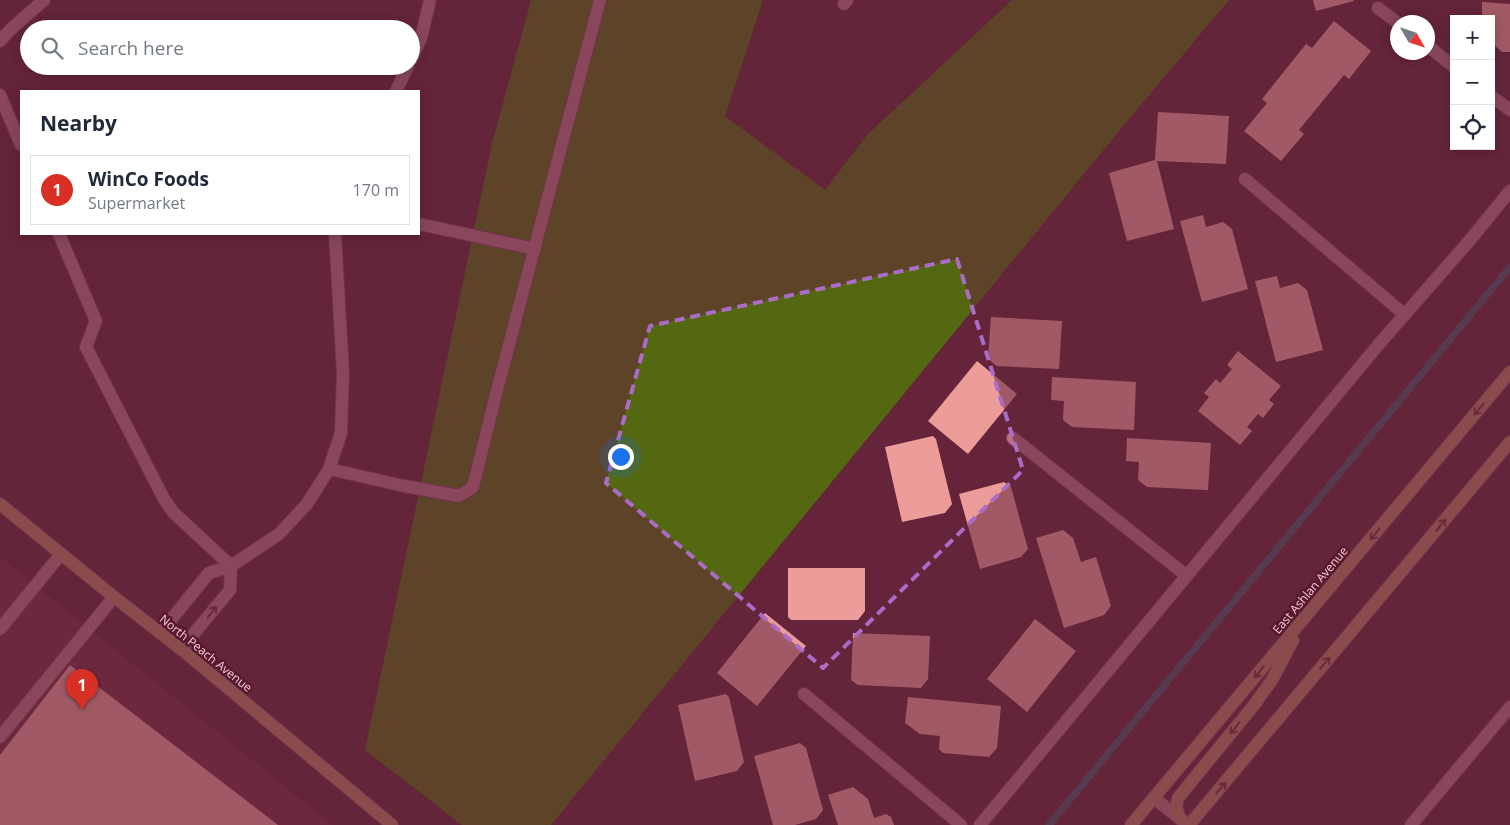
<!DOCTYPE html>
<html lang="en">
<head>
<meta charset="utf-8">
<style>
  body { margin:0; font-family:"Open Sans",sans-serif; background:#f6f6f7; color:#1f2937 }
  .controls { position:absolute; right:15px; top:15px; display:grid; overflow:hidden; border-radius:0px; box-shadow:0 2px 12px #0003 }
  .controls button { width:45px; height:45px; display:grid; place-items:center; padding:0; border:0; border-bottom:1px solid #e0e1e3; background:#fff; color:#1f2937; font:25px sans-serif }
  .compass { position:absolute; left:1390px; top:15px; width:45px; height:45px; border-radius:50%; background:#fff; box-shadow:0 2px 12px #0003; rotate:129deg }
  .you { position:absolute; left:620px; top:456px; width:18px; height:18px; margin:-12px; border:4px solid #fff; border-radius:50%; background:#1a73e8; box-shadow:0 0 0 8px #1a73e833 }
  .badge { display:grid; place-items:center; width:32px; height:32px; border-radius:50%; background:#d93025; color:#fff; font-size:16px; font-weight:700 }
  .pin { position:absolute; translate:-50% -41px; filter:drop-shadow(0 1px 2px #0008) }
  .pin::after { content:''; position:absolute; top:26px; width:18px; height:15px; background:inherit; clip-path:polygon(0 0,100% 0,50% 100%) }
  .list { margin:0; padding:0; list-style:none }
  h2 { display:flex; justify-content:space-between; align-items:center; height:65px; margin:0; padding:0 20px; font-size:21px }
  h2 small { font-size:16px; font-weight:400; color:#747a83 }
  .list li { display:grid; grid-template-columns:32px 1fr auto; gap:15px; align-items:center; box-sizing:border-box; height:70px; margin:0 10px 10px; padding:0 10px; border:1px solid #e0e1e3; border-radius:0px }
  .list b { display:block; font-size:19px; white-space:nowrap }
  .list p { margin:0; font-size:16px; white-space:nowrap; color:#747a83 }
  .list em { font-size:16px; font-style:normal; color:#747a83 }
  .icon { flex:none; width:28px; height:28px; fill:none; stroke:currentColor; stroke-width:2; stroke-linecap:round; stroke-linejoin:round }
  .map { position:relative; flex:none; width:1510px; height:825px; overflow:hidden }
  .search { position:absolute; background:#fff; box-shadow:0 2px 12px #0003; left:20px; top:20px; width:400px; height:55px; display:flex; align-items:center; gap:12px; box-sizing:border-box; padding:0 18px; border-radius:28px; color:#747a83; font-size:19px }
  .panel { position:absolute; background:#fff; box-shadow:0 2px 12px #0003; left:20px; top:90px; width:400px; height:145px; border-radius:0px }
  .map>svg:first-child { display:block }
  .built { fill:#752e46 }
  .green { fill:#546811 }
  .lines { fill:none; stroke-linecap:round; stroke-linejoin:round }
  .stream { stroke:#49566b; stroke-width:7 }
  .building { fill:#ec9c99 }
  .minor-casing { stroke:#7e455b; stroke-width:14 }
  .major-casing { stroke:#7e455b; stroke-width:14 }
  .minor { stroke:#b97084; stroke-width:12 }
  .major { stroke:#b97a63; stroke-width:12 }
  .oneway { stroke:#70313c }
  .oneway2 { stroke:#702f44 }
  .marked { fill:none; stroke:#ab6cc8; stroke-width:4; stroke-dasharray:10 6; stroke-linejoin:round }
  .labels { text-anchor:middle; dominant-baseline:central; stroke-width:5; stroke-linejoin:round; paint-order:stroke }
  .street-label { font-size:12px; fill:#f4cbd5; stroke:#58192f }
</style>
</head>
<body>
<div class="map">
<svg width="1510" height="825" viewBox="0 0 1510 825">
  <rect width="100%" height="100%" fill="#65243a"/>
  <!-- built -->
  <path class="built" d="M 0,557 L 320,815 L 332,825 L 0,825 Z"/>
  <!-- green -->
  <path class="green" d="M 531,0 L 763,0 L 725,116 L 825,190 L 867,135 L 1012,0 L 1229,0 L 1124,125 L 551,825 L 462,825 L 365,750 L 492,143 Z"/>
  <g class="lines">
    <!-- stream -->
    <path class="stream" d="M 1049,825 L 1510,267"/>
  </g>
  <!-- building -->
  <path class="building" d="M 1313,0 L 1353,0 L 1354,1 L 1316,11 Z
    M 1482,2 L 1510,4 L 1510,52 L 1502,52 L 1493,44 L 1494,26 L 1491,26 L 1491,19 L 1482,19 Z
    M 1334,21 L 1371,51 L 1349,79 L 1344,75 L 1299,130 L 1304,134 L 1281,161 L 1244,131 L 1267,103 L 1262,99 L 1306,44 L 1312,48 Z
    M 1158,112 L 1229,116 L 1226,164 L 1157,161 L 1174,229 L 1127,241 L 1109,173 L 1155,160 Z
    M 1203,215 L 1206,227 L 1223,222 L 1232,229 L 1248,289 L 1202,302 L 1180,221 Z
    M 1277,276 L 1280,288 L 1298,283 L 1307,290 L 1323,350 L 1276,362 L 1255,281 Z
    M 991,317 L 1062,321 L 1059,369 L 997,366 L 988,359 Z
    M 1238,351 L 1281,386 L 1269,400 L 1274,404 L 1263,418 L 1258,414 L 1247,427 L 1252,431 L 1240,445 L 1198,411 L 1209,397 L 1204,393 L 1216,379 L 1220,383 L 1232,369 L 1227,365 Z
    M 977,361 L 1017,394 L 968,454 L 928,421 Z
    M 1052,377 L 1136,382 L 1134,430 L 1072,427 L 1063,420 L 1064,401 L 1051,400 Z
    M 933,436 L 936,439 L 952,504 L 945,513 L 902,522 L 885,447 Z
    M 1127,438 L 1211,443 L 1208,490 L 1147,487 L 1138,480 L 1139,462 L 1126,461 Z
    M 1004,482 L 1011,487 L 1028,549 L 1021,557 L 980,569 L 959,494 Z
    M 1063,530 L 1073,538 L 1081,562 L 1096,557 L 1111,606 L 1104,615 L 1064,628 L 1036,538 Z
    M 788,568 L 865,568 L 865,611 L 858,620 L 791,620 L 788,617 Z
    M 765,613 L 806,646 L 757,706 L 717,673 Z
    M 1035,619 L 1076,651 L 1027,712 L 987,679 Z
    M 853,633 L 930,636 L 928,679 L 921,688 L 858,685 L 851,680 Z
    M 70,665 L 278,825 L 0,825 L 0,755 Z
    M 726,694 L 729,697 L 744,762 L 737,771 L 695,781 L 678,705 Z
    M 908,697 L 1001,706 L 997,748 L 989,757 L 943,753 L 939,749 L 940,736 L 920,734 L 905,723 Z
    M 800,743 L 806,748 L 823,810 L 816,819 L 795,825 L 773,825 L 754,756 Z
    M 853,787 L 868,799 L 874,818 L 886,814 L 891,817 L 894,825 L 838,825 L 828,795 Z"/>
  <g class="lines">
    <defs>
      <path id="minor" d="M 844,4 L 847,0
        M 1378,8 L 1398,23
        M 0,41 L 11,29 L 44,0
        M 1428,46 L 1454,67
        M 411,60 L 421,38 L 430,0
        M 396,91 L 408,66
        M 0,95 L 21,145
        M 1491,96 L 1510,110
        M 1245,179 L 1405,315
        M 419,224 L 535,249
        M 59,234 L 96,321 L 86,347 L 164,499 L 174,513 L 231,566 L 230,590 L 181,649
        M 1013,438 L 1187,576
        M 329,469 L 404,486 L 459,496 L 473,487 L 496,394 L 600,0
        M 0,629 L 61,554
        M 160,633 L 209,573 L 231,566 L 279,534 L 307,504 L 329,469 L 341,433 L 343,373 L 335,234
        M 804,694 L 961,825
        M 0,737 L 114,597
        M 1154,798 L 1183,821
        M 980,825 L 1379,344 L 1470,240 L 1510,191
        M 1411,825 L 1510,707"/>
      <path id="major" d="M 0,504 L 114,597 L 181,649 L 392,825
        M 1180,819 L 1176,807 L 1178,798 L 1254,705 L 1272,680 L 1293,640
        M 1131,825 L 1510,372
        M 1189,825 L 1510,442"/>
    </defs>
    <!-- minor casing -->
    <use href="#minor" class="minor-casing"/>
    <!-- major casing -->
    <use href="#major" class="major-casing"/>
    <!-- minor -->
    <use href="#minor" class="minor"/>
    <!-- major -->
    <use href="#major" class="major"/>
  </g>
  <!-- one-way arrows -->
  <defs><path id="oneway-shaft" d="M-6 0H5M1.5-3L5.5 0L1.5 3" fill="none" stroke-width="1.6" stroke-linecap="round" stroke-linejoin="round" transform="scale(1.25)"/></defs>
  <g class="oneway">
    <use href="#oneway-shaft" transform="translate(1479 409) rotate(130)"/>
    <use href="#oneway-shaft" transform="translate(1441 525) rotate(-50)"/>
    <use href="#oneway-shaft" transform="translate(1375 534) rotate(130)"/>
    <use href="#oneway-shaft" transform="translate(1325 663) rotate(-50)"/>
    <use href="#oneway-shaft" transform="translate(1259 672) rotate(130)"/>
    <use href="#oneway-shaft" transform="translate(1235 728) rotate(129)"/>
    <use href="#oneway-shaft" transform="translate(1221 788) rotate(-50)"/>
  </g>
  <use class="oneway2" href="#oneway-shaft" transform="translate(212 612) rotate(-51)"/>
  <!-- marked area -->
  <path d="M0 0H1510V825H0ZM 957,259 L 1023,470 L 823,668 L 606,483 L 650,326 Z" fill="#65243a" fill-opacity=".55" fill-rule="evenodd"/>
  <path class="marked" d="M 957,259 L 1023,470 L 823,668 L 606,483 L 650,326 Z"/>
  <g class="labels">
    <!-- street labels -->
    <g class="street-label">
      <text transform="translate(1310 590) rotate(-50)">East Ashlan Avenue</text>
      <text transform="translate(206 653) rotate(39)">North Peach Avenue</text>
    </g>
  </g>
</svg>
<div class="controls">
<button>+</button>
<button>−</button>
<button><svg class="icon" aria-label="locate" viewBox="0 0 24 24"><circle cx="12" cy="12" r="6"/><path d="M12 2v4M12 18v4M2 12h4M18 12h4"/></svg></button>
</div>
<svg class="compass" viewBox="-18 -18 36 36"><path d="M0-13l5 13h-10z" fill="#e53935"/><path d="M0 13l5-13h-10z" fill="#747a83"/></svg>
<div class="you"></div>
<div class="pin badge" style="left:82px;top:710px">1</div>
<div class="search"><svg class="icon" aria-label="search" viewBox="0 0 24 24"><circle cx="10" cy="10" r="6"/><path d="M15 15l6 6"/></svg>Search here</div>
<section class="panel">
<h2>Nearby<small></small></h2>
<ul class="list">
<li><span class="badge">1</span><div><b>WinCo Foods</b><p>Supermarket</p></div><em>170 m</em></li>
</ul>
</section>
</div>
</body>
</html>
